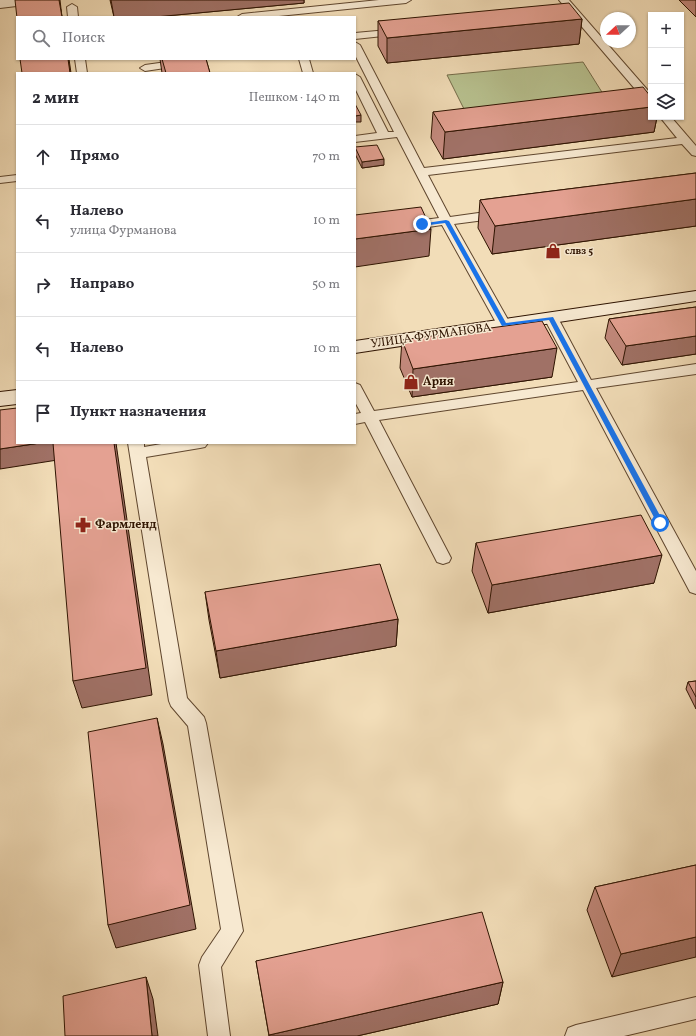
<!DOCTYPE html>
<html lang="ru">
<head>
<meta charset="utf-8">
<style>
  body { margin:0; font-family:Vollkorn,serif; background:#f7f7f7; color:#2b2b33 }
  .controls { position:absolute; right:12px; top:12px; display:grid; overflow:hidden; border-radius:0px; box-shadow:0 1px 3px #0004 }
  .controls button { width:36px; height:36px; display:grid; place-items:center; padding:0; border:0; border-bottom:1px solid #e1e1e2; background:#fff; color:#2b2b33; font:20px sans-serif }
  .compass { position:absolute; left:600px; top:12px; width:36px; height:36px; border-radius:50%; background:#fff; box-shadow:0 1px 3px #0004; rotate:249deg }
  .stop { position:absolute; width:12px; height:12px; margin:-9px; border:3px solid #1a73e8; border-radius:50%; background:#fff }
  .stop.end { background:#1a73e8; border-color:#fff; box-shadow:0 1px 4px #0008 }
  .list { margin:0; padding:0; list-style:none }
  h2 { display:flex; justify-content:space-between; align-items:center; height:52px; margin:0; padding:0 16px; font-size:17px }
  h2 small { font-size:13px; font-weight:400; color:#7c7c81 }
  .list li { display:grid; grid-template-columns:26px 1fr auto; gap:12px; align-items:center; box-sizing:border-box; height:64px; padding:0 16px; border-top:1px solid #e1e1e2 }
  .list b { display:block; font-size:15px; white-space:nowrap }
  .list p { margin:0; font-size:13px; white-space:nowrap; color:#7c7c81 }
  .list em { font-size:13px; font-style:normal; color:#7c7c81 }
  .icon { flex:none; width:22px; height:22px; fill:none; stroke:currentColor; stroke-width:2; stroke-linecap:round; stroke-linejoin:round }
  .map { position:relative; flex:none; width:696px; height:1036px; overflow:hidden }
  .search { position:absolute; background:#fff; box-shadow:0 1px 3px #0004; left:16px; top:16px; width:340px; height:44px; display:flex; align-items:center; gap:10px; box-sizing:border-box; padding:0 14px; border-radius:0px; color:#7c7c81; font-size:15px }
  .panel { position:absolute; background:#fff; box-shadow:0 1px 3px #0004; left:16px; top:72px; width:340px; height:372px; border-radius:0px }
  .map>svg:first-child { display:block }
  .green { fill:#b8c290; stroke:#736a48 }
  .lines { fill:none; stroke-linecap:round; stroke-linejoin:round }
  .service-casing { stroke:#5f462e; stroke-width:2 }
  .minor-casing { stroke:#5f462e; stroke-width:2 }
  .secondary-casing { stroke:#2e1300; stroke-width:2 }
  .service { fill:#f7e9d1; fill-rule:evenodd }
  .minor { fill:#f7e9d1; fill-rule:evenodd }
  .secondary { fill:#f7e9d1; fill-rule:evenodd }
  .wall { fill:#c48a7e; stroke:#2e1300 }
  .shaded-wall { fill:#a07166; stroke:#2e1300 }
  .building { fill:#e4a192; stroke:#2e1300 }
  .route { fill:#1a73e8 }
  .labels { text-anchor:middle; dominant-baseline:central; stroke-width:3; stroke-linejoin:round; paint-order:stroke }
  .far-poi-label { font-size:10px; font-weight:bold; fill:#2e1300; stroke:#f7e9d1; text-anchor:start }
  .street-label { font-size:12px; fill:#2e1300; stroke:#f7e9d1 }
  .poi-label { font-size:12px; font-weight:bold; fill:#2e1300; stroke:#f7e9d1; text-anchor:start }
</style>
</head>
<body>
<div class="map">
<svg width="696" height="1036" viewBox="0 0 696 1036">
  <rect width="100%" height="100%" fill="#f2ddb8"/>
  <filter id="stains"><feTurbulence type="fractalNoise" baseFrequency=".005" numOctaves="4"/><feColorMatrix values="0 0 0 0 .2 0 0 0 0 .09 0 0 0 0 .02 0 0 0 .5 -.17"/></filter>
  <radialGradient id="worn" r=".72"><stop offset=".6" stop-color="#630" stop-opacity="0"/><stop offset="1" stop-color="#630" stop-opacity=".3"/></radialGradient>
  <!-- green -->
  <path class="green" d="M 583,62 L 605,97 L 465,111 L 447,75 Z"/>
  <g class="lines">
    <defs>
      <path id="service" d="M 379,0 L 411,0 L 406,3 L 269,17 L 237,17 L 242,14 Z
        M 559,0 L 569,0 L 651,94 L 651,104 L 647,103 Z
        M 72,4 L 77,7 L 78,17 L 68,17 L 67,7 Z
        M 399,29 L 404,32 L 402,34 L 355,39 L 355,33 Z
        M 355,42 L 360,45 L 424,168 L 677,138 L 660,117 L 671,117 L 696,146 L 696,156 L 692,155 L 682,144 L 428,175 L 450,217 L 500,210 L 504,211 L 506,214 L 504,217 L 500,218 L 454,224 L 511,325 L 509,328 L 504,329 L 499,328 L 442,225 L 408,230 L 404,229 L 402,226 L 404,223 L 408,222 L 439,218 L 397,137 L 355,142 L 355,136 L 377,133 L 355,88 L 355,74 L 360,77 L 388,132 L 394,132 L 355,55 Z
        M 75,59 L 85,59 L 87,73 L 77,73 Z
        M 299,59 L 309,59 L 313,73 L 303,73 Z
        M 181,60 L 186,63 L 185,65 L 145,71 L 140,68 L 145,65 Z
        M 17,175 L 17,181 L 0,183 L 0,177 Z
        M 551,314 L 556,315 L 558,318 L 591,380 L 696,364 L 696,374 L 596,388 L 696,571 L 696,594 L 690,592 L 583,390 L 379,420 L 451,558 L 449,562 L 443,564 L 437,562 L 435,558 L 365,422 L 355,424 L 355,414 L 361,413 L 355,402 L 355,383 L 360,385 L 374,411 L 578,382 L 544,318 L 546,315 Z
        M 128,443 L 144,443 L 144,447 L 167,443 L 208,443 L 205,447 L 200,448 L 146,457 L 187,698 L 204,717 L 206,723 L 243,931 L 221,967 L 230,1036 L 208,1036 L 199,965 L 202,957 L 221,929 L 188,726 L 171,706 L 169,701 Z
        M 696,997 L 696,1019 L 624,1036 L 565,1036 L 568,1028 L 576,1025 Z"/>
      <path id="minor" d="M 0,0 L 39,0 L 37,3 L 33,4 L 0,8 Z"/>
      <path id="secondary" d="M 696,291 L 696,301 L 355,353 L 355,341 Z
        M 17,390 L 17,404 L 0,406 L 0,392 Z"/>
    </defs>
    <!-- service casing -->
    <use href="#service" class="service-casing"/>
    <!-- minor casing -->
    <use href="#minor" class="minor-casing"/>
    <!-- secondary casing -->
    <use href="#secondary" class="secondary-casing"/>
    <!-- service -->
    <use href="#service" class="service"/>
    <!-- minor -->
    <use href="#minor" class="minor"/>
    <!-- secondary -->
    <use href="#secondary" class="secondary"/>
  </g>
  <!-- wall -->
  <path class="wall" d="M 110,0 L 304,0 L 304,3 L 155,17 L 114,17 Z
    M 679,0 L 696,0 L 696,17 Z
    M 582,19 L 579,44 L 387,63 L 378,46 L 378,21 Z
    M 160,59 L 206,59 L 210,73 L 162,73 Z
    M 433,112 L 651,117 L 657,117 L 654,132 L 443,159 L 431,138 Z
    M 355,147 L 384,165 L 362,168 L 355,154 Z
    M 696,173 L 696,226 L 492,254 L 478,228 L 480,200 Z
    M 696,307 L 696,354 L 622,365 L 605,338 L 609,319 Z
    M 402,340 L 552,377 L 412,397 L 400,368 Z
    M 476,543 L 654,583 L 488,613 L 472,571 Z
    M 205,592 L 398,619 L 396,646 L 220,678 L 209,620 Z
    M 696,681 L 696,709 L 686,689 L 688,682 Z
    M 696,865 L 612,977 L 587,910 L 595,887 Z
    M 256,961 L 503,982 L 498,1004 L 357,1036 L 269,1036 Z"/>
  <!-- shaded-wall -->
  <path class="shaded-wall" d="M 59,0 L 60,0 L 62,17 Z
    M 111,0 L 304,0 L 304,3 L 155,17 L 114,17 Z
    M 582,19 L 579,44 L 387,63 L 387,38 Z
    M 68,59 L 69,59 L 71,73 L 70,73 Z
    M 651,107 L 651,117 L 657,117 L 654,132 L 443,159 L 445,132 Z
    M 361,115 L 361,122 L 355,122 L 355,116 Z
    M 384,159 L 384,165 L 362,168 L 362,162 Z
    M 696,199 L 696,226 L 492,254 L 495,226 Z
    M 431,229 L 429,256 L 355,267 L 355,239 Z
    M 696,336 L 696,354 L 622,365 L 626,346 Z
    M 557,348 L 552,377 L 412,397 L 413,369 Z
    M 40,443 L 116,443 L 152,695 L 82,708 L 73,681 L 115,451 L 0,469 L 0,449 Z
    M 662,555 L 654,583 L 488,613 L 492,585 Z
    M 398,619 L 396,646 L 220,678 L 216,651 Z
    M 157,718 L 163,744 L 196,929 L 116,948 L 108,925 Z
    M 696,937 L 696,957 L 612,977 L 621,954 Z
    M 146,977 L 153,999 L 158,1036 L 152,1036 Z
    M 503,982 L 498,1004 L 357,1036 L 269,1036 L 269,1035 Z"/>
  <!-- building -->
  <path class="building" d="M 15,0 L 59,0 L 62,17 L 17,17 L 17,18 Z
    M 569,3 L 582,19 L 387,38 L 378,21 Z
    M 20,59 L 68,59 L 70,73 L 22,73 Z
    M 162,59 L 206,59 L 210,73 L 166,73 Z
    M 643,87 L 651,97 L 651,107 L 445,132 L 433,112 Z
    M 355,104 L 361,115 L 355,116 Z
    M 377,145 L 384,159 L 362,162 L 355,147 Z
    M 696,173 L 696,199 L 495,226 L 480,200 Z
    M 421,207 L 431,229 L 355,239 L 355,215 Z
    M 696,307 L 696,336 L 626,346 L 609,319 Z
    M 542,321 L 557,348 L 413,369 L 402,340 Z
    M 17,408 L 17,443 L 40,443 L 0,449 L 0,410 Z
    M 53,443 L 114,443 L 146,668 L 73,681 Z
    M 641,515 L 662,555 L 492,585 L 476,543 Z
    M 380,564 L 398,619 L 216,651 L 205,592 Z
    M 696,681 L 696,697 L 688,682 Z
    M 157,718 L 190,905 L 108,925 L 88,732 Z
    M 696,865 L 696,937 L 621,954 L 595,887 Z
    M 482,912 L 503,982 L 269,1035 L 256,961 Z
    M 146,977 L 152,1036 L 65,1036 L 63,996 Z"/>
  <!-- route -->
  <path class="route" d="M 446,220 L 449,221 L 506,323 L 553,317 L 664,523 L 663,524 L 660,525 L 657,523 L 549,320 L 502,326 L 445,223 L 422,226 L 420,224 Z"/>
  <!-- icons -->
  <defs>
    <symbol id="shop-bare" viewBox="-9 -9 18 18"><path d="M-5-2.5h2.3a2.7 3.5 0 0 1 5.4 0H5L5.5 6h-11ZM-1.5-2.5h3a1.5 2.3 0 0 0-3 0Z" fill="#8f2418" stroke="#f7e9d1" stroke-width="2.5" paint-order="stroke"/></symbol>
    <symbol id="pharmacy-bare" viewBox="-9 -9 18 18"><path d="M-2-6h4v4h4v4h-4v4h-4v-4h-4v-4h4Z" fill="#8f2418" stroke="#f7e9d1" stroke-width="2.5" paint-order="stroke"/></symbol>
  </defs>
  <g fill-rule="evenodd">
    <use href="#shop-bare" x="542" y="240" width="22" height="22"/>
    <use href="#shop-bare" x="400" y="371" width="22" height="22"/>
    <use href="#pharmacy-bare" x="72" y="514" width="22" height="22"/>
  </g>
  <g class="labels">
    <!-- far-poi labels -->
    <g class="far-poi-label">
      <text x="565" y="251">слвз 5</text>
    </g>
    <!-- street labels -->
    <g class="street-label">
      <text transform="translate(431 336) rotate(-8)">УЛИЦА ФУРМАНОВА</text>
    </g>
    <!-- poi labels -->
    <g class="poi-label">
      <text x="423" y="382">Ария</text>
      <text x="95" y="525">Фармленд</text>
    </g>
  </g>
  <rect width="100%" height="100%" filter="url(#stains)"/>
  <rect width="100%" height="100%" fill="url(#worn)"/>
</svg>
<div class="controls">
<button>+</button>
<button>−</button>
<button><svg class="icon" aria-label="layers" viewBox="0 0 24 24"><path d="M12 4l9 5-9 5-9-5zM3 14l9 5 9-5"/></svg></button>
</div>
<svg class="compass" viewBox="-18 -18 36 36"><path d="M0-13l5 13h-10z" fill="#e53935"/><path d="M0 13l5-13h-10z" fill="#7c7c81"/></svg>
<div class="stop" style="left:660px;top:523px"></div>
<div class="stop end" style="left:422px;top:224px"></div>
<div class="search"><svg class="icon" aria-label="search" viewBox="0 0 24 24"><circle cx="10" cy="10" r="6"/><path d="M15 15l6 6"/></svg>Поиск</div>
<section class="panel">
<h2>2 мин<small>Пешком · 140 m</small></h2>
<ul class="list">
<li><svg class="icon" aria-label="ahead" viewBox="0 0 24 24"><path d="M12 20V5M6 11l6-6 6 6"/></svg><div><b>Прямо</b></div><em>70 m</em></li>
<li><svg class="icon" aria-label="left" viewBox="0 0 24 24"><path d="M17 20v-9H6M10 6l-5 5 5 5"/></svg><div><b>Налево</b><p>улица Фурманова</p></div><em>10 m</em></li>
<li><svg class="icon" aria-label="right" viewBox="0 0 24 24"><path d="M7 20v-9h11M14 6l5 5-5 5"/></svg><div><b>Направо</b></div><em>50 m</em></li>
<li><svg class="icon" aria-label="left" viewBox="0 0 24 24"><path d="M17 20v-9H6M10 6l-5 5 5 5"/></svg><div><b>Налево</b></div><em>10 m</em></li>
<li><svg class="icon" aria-label="arrive" viewBox="0 0 24 24"><path d="M6 21V4h12l-3 4 3 4H6"/></svg><div><b>Пункт назначения</b></div></li>
</ul>
</section>
</div>
</body>
</html>
